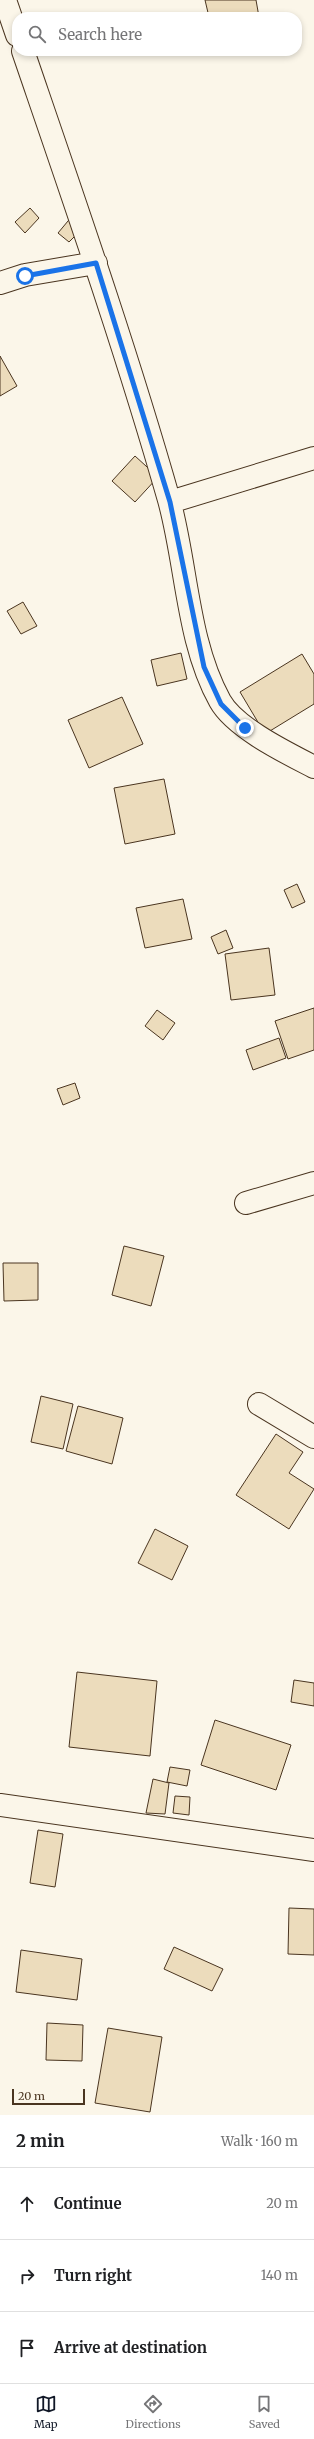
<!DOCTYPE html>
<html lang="en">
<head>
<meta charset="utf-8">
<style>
  body { margin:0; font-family:Merriweather,serif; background:#f6f6f6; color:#202124 }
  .scale { position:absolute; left:12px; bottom:10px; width:73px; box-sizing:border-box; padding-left:4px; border:2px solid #4a3520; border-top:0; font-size:11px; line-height:14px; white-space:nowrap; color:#4a3520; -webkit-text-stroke:3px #fbf6e9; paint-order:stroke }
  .stop { position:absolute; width:12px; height:12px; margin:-9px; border:3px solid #1a73e8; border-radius:50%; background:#fff }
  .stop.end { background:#1a73e8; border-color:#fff; box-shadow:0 1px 4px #0008 }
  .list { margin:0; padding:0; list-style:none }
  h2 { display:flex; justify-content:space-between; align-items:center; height:52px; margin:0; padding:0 16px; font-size:17px }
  h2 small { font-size:13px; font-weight:400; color:#757577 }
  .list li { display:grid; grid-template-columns:26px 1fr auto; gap:12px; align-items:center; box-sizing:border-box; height:72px; padding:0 16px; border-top:1px solid #e0e0e0 }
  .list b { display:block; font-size:15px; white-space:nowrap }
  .list em { font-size:13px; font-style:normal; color:#757577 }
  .icon { flex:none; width:22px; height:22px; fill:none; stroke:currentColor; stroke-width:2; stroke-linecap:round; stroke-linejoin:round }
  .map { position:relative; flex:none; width:314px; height:2115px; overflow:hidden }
  .search { position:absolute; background:#fff; box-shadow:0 2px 6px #0003; left:12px; right:12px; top:12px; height:44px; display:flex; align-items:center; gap:10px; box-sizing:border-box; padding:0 14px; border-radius:16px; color:#757577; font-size:15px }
  .sheet { height:268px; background:#fff }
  nav { display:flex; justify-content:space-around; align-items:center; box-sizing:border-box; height:56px; border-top:1px solid #e0e0e0; background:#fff; font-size:11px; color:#757577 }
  nav a { display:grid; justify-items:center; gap:2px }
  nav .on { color:#111827 }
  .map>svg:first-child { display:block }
  .building { fill:#ecdcbc; stroke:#4a3520 }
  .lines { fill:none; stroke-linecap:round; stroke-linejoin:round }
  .minor-casing { stroke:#4a3520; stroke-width:24 }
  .minor { stroke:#fbf6e9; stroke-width:22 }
  .route { stroke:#1a73e8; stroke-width:5 }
</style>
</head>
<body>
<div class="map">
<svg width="314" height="2115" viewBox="0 0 314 2115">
  <rect width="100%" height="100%" fill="#fbf6e9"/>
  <!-- building -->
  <path class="building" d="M 205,0 L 256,0 L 259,17 L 209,17 Z
    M 30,208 L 39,218 L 25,233 L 15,222 Z
    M 73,215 L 84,227 L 69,242 L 58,233 Z
    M 0,356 L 17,386 L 0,396 Z
    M 135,456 L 158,477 L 135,502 L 112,481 Z
    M 23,602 L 37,626 L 21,634 L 7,611 Z
    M 181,653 L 187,679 L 157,686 L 151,660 Z
    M 302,654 L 314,674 L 314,704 L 265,734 L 240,692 Z
    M 122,697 L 143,744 L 89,768 L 68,720 Z
    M 164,779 L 175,834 L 125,844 L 114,788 Z
    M 297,884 L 305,902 L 292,908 L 284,890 Z
    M 183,899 L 192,939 L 145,948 L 136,908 Z
    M 226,930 L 233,948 L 218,954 L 211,937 Z
    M 269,948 L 275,995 L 231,1000 L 225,954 Z
    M 314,1008 L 314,1050 L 288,1059 L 275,1021 Z
    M 157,1010 L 175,1023 L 163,1040 L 145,1026 Z
    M 279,1038 L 286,1058 L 253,1070 L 246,1050 Z
    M 75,1083 L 80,1098 L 63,1105 L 57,1089 Z
    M 124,1246 L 164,1256 L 151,1306 L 112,1295 Z
    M 3,1263 L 38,1263 L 38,1300 L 4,1301 Z
    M 41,1396 L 73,1404 L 63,1449 L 31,1442 Z
    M 78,1406 L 123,1418 L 112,1464 L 66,1451 Z
    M 276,1434 L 303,1452 L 289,1473 L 314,1489 L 289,1529 L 236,1495 Z
    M 155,1529 L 188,1546 L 172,1580 L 138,1563 Z
    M 77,1672 L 157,1681 L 150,1756 L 69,1747 Z
    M 294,1680 L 314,1683 L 314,1706 L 291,1702 Z
    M 215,1720 L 291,1745 L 276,1790 L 201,1765 Z
    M 170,1767 L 190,1770 L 187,1786 L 167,1782 Z
    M 153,1779 L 169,1783 L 165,1814 L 146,1813 Z
    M 175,1796 L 190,1797 L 189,1815 L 173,1813 Z
    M 38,1830 L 63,1834 L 55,1887 L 30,1883 Z
    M 289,1908 L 314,1909 L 314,1955 L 288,1954 Z
    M 174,1947 L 223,1969 L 212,1991 L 164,1969 Z
    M 21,1950 L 82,1959 L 77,2000 L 16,1992 Z
    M 47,2023 L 83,2025 L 82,2061 L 46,2060 Z
    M 108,2028 L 162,2037 L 150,2112 L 95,2103 Z"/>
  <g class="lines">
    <defs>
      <path id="minor" d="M 5,0 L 17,35
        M 23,51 C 74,200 126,349 169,500 C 187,565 187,642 220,701 C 235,728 287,753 314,767
        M 0,283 L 25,275 L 96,263
        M 170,502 L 314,458
        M 246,1203 L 314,1183
        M 259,1404 L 314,1437
        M 0,1805 L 314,1850"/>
    </defs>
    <!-- minor casing -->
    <use href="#minor" class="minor-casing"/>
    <!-- minor -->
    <use href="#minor" class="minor"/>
  </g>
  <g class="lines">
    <!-- route -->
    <path class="route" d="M 25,276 L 96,263 L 170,502 L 204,667 L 221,704 L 245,728"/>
  </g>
</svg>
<div class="scale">20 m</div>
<div class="stop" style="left:25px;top:276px"></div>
<div class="stop end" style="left:245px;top:728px"></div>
<div class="search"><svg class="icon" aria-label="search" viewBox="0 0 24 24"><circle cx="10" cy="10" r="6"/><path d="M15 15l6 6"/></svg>Search here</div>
</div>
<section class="sheet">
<h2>2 min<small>Walk · 160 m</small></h2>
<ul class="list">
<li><svg class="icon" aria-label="ahead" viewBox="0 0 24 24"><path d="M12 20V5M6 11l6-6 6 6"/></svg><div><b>Continue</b></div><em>20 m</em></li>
<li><svg class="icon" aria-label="right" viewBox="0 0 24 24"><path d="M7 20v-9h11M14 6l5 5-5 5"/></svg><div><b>Turn right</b></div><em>140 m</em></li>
<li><svg class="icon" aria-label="arrive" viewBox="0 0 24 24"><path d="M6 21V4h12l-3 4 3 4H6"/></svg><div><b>Arrive at destination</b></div></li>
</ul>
</section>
<nav>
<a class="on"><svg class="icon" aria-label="map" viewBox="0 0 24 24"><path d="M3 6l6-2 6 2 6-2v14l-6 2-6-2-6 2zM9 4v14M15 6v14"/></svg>Map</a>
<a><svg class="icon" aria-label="directions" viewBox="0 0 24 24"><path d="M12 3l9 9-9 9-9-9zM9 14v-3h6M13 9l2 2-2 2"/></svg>Directions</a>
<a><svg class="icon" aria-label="saved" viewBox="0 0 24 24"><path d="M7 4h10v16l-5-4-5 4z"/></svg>Saved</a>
</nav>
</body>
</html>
